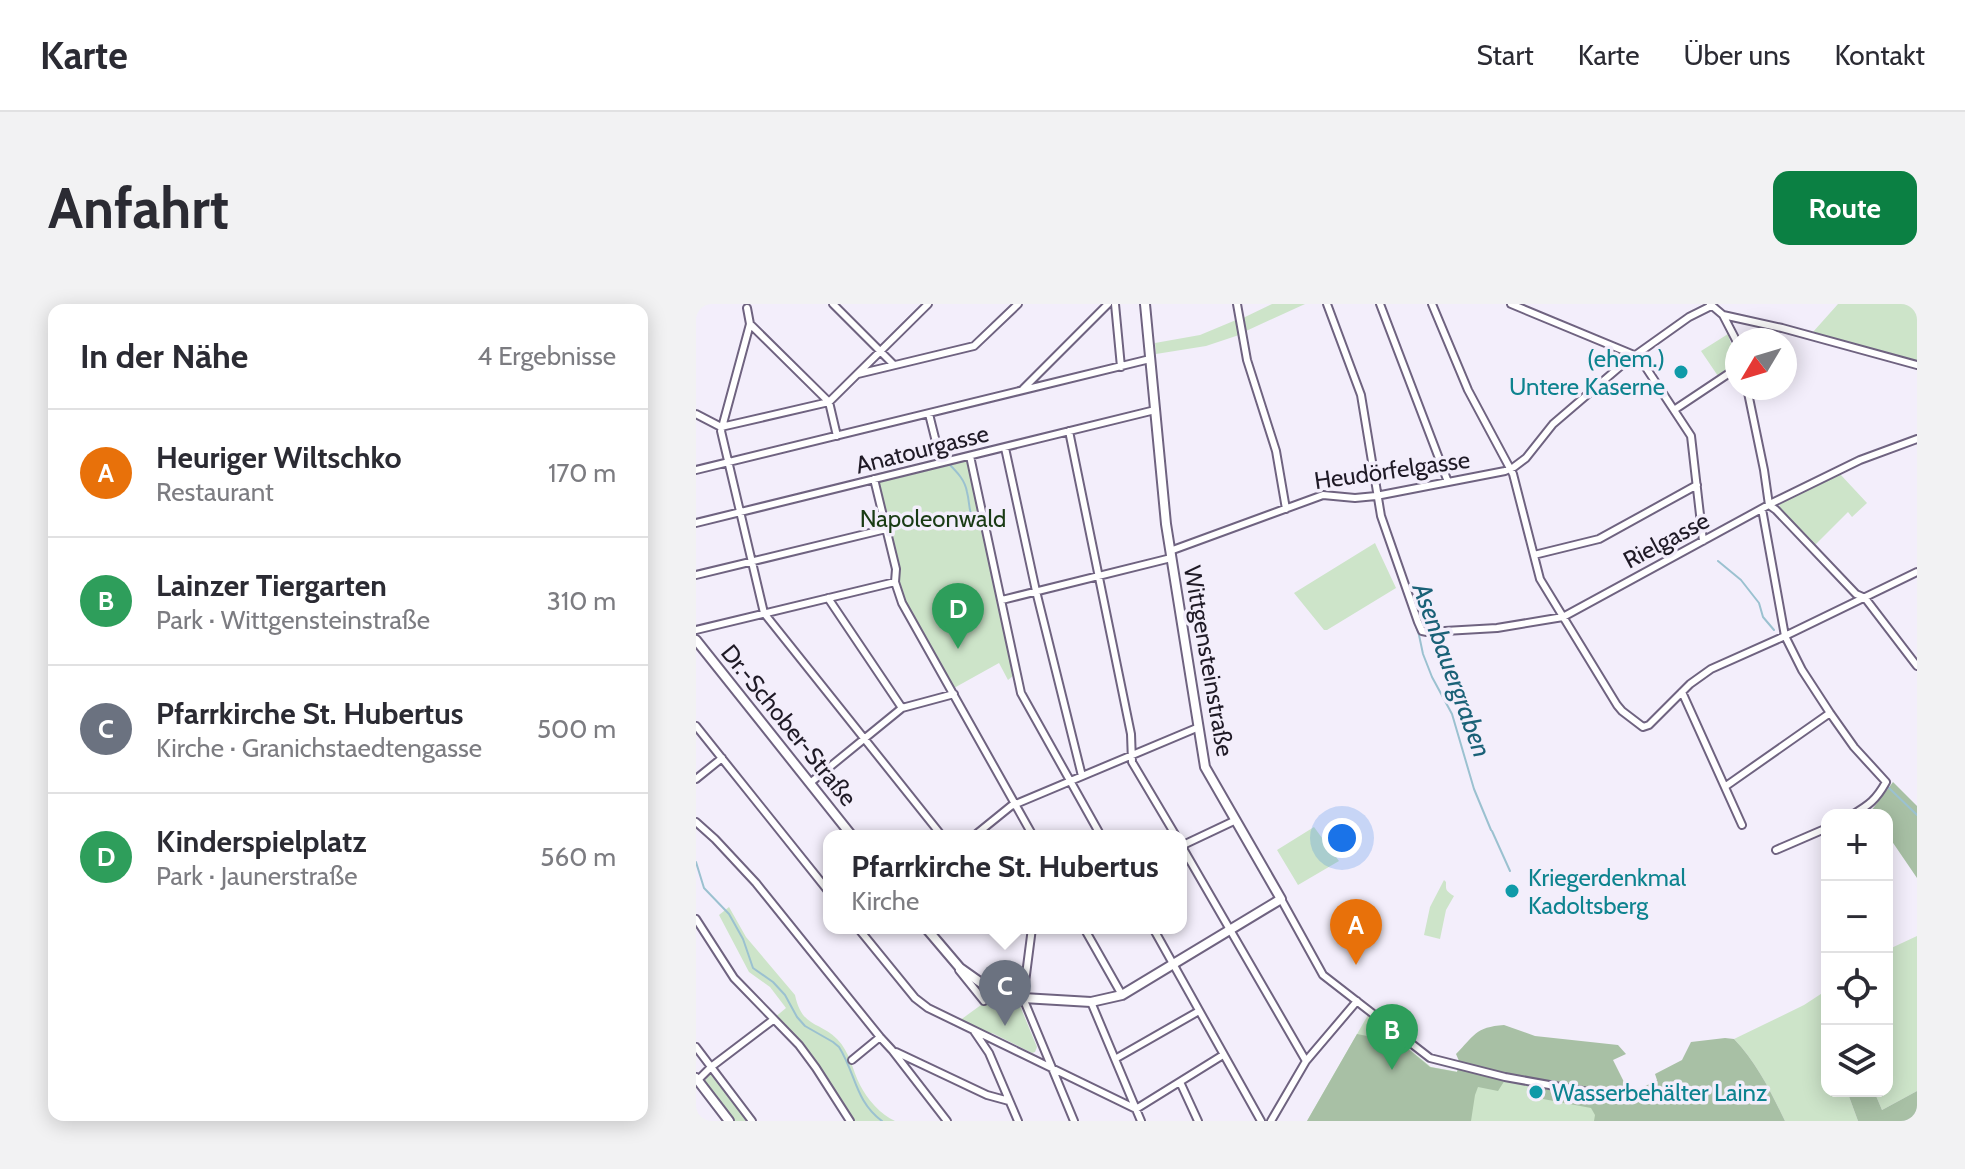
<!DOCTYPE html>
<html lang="de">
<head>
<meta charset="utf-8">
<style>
  body { margin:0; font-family:Cabin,sans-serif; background:#f2f2f3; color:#2b2b33 }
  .controls { position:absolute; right:24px; bottom:24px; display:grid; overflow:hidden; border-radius:16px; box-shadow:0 4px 20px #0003 }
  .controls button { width:72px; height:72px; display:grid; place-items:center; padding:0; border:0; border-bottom:2px solid #e1e1e2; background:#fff; color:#2b2b33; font:40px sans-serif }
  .compass { position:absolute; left:1029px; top:24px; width:72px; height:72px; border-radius:50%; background:#fff; box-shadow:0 4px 20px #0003; rotate:232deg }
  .you { position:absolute; left:646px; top:534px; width:28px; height:28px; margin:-20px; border:6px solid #fff; border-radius:50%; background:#1a73e8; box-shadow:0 0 0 12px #1a73e833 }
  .badge { display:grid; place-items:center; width:52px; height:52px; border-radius:50%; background:#0b8043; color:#fff; font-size:26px; font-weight:700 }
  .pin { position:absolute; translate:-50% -66px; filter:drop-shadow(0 2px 4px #0008) }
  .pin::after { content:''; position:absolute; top:42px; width:28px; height:24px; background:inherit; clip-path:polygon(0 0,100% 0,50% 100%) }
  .popup { position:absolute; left:127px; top:526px; width:364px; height:104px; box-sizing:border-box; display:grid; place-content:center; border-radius:16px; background:#fff; filter:drop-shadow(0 2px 6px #0005); font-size:26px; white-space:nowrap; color:#7c7c81 }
  .popup b { font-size:30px; color:#2b2b33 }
  .popup::after { content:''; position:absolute; left:50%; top:100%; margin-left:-16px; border:16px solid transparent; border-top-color:#fff }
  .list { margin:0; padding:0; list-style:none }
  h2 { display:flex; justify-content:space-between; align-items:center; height:104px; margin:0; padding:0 32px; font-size:34px }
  h2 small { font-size:26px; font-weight:400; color:#7c7c81 }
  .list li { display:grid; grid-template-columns:52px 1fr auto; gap:24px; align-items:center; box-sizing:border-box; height:128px; padding:0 32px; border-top:2px solid #e1e1e2 }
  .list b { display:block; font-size:30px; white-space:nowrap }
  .list p { margin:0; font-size:26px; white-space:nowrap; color:#7c7c81 }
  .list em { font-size:26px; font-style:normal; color:#7c7c81 }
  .icon { flex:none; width:44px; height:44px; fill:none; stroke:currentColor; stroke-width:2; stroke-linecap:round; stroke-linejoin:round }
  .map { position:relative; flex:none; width:1221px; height:817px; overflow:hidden; border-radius:16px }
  header { display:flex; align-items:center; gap:48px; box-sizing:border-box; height:112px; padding:0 40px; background:#fff; border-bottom:2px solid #e1e1e2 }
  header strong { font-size:38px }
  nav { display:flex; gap:44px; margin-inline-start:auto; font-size:28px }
  .intro { display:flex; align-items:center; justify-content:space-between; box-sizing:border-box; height:192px; padding:0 48px }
  h1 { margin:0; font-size:56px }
  .button { padding:20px 36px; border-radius:16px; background:#0b8043; color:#fff; font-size:28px; font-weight:700 }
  main { display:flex; gap:48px; padding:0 48px }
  aside { flex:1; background:#fff; border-radius:16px; box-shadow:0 4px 20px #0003 }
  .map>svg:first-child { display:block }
  .green { fill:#cde4c9 }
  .forest { fill:#a8c0a5 }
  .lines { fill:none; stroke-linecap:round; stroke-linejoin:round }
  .stream { stroke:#9bc1d0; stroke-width:2 }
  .street-casing { stroke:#6f6380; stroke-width:10 }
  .secondary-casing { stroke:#6f6380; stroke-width:12 }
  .street { stroke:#fff; stroke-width:6 }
  .secondary { stroke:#fff; stroke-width:8 }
  .culture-dot { fill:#0f9aa8; stroke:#f3eefb; stroke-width:3 }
  .labels { text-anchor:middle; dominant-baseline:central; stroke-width:7; stroke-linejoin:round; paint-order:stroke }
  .culture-label { font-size:24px; fill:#0d838f; stroke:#f3eefb; text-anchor:start }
  .street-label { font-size:24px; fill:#1f1a26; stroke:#f3eefb }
  .park-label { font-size:24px; fill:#193b14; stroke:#f3eefb }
  .water-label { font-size:26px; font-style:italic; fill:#1a6177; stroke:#f3eefb }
</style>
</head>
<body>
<header>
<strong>Karte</strong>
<nav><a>Start</a><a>Karte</a><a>Über uns</a><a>Kontakt</a></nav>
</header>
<div class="intro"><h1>Anfahrt</h1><a class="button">Route</a></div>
<main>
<aside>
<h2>In der Nähe<small>4 Ergebnisse</small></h2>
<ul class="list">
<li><span class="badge" style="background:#e8710a">A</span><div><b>Heuriger Wiltschko</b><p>Restaurant</p></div><em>170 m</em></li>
<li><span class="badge" style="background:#2e9e5b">B</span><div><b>Lainzer Tiergarten</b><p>Park · Wittgensteinstraße</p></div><em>310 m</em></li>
<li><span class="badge" style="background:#6b7280">C</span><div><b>Pfarrkirche St. Hubertus</b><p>Kirche · Granichstaedtengasse</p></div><em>500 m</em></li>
<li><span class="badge" style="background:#2e9e5b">D</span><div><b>Kinderspielplatz</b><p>Park · Jaunerstraße</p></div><em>560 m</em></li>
</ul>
</aside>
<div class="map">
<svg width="1221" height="817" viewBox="0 0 1221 817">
  <rect width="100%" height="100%" fill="#f3eefb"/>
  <!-- green -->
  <path class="green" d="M 576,0 L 609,0 L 550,27 L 547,14 Z
    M 1142,0 L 1221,0 L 1221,58 L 1117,28 Z
    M 540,16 L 543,31 L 510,42 L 460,50 L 459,39 L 504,31 Z
    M 1032,30 L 1041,59 L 1022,72 L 1005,47 Z
    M 270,154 L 272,156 L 318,371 L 312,376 L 303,359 L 258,384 L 220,319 L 207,293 L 181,178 L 184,176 Z
    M 1144,170 L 1171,199 L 1156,213 L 1152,208 L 1118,242 L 1083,205 L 1084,199 Z
    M 679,239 L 700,284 L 631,326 L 628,326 L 598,289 Z
    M 618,523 L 643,557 L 602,581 L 581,546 Z
    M 748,576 L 750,578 C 750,586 749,586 758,592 L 750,606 L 744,635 L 728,631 L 734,603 Z
    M 33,603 L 50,633 L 99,691 C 106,724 123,717 141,735 C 154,748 156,765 164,781 C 171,795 185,811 199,817 L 156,817 L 120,761 L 78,714 L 90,704 L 74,683 L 53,668 L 23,611 Z
    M 1221,632 L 1221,787 L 1186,806 L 1178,787 L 1191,787 L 1191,646 Z
    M 1131,686 L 1131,787 L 1151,787 L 1162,817 L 1089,817 C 1075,788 1061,759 1038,735 L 1108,701 Z
    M 300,690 L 315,696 L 324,702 L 341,743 L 339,748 L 336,749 L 296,729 L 292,730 L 263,717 Z
    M 672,711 L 735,763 L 1034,817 L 611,817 Z
    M 14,769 L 17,769 L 54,817 L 38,817 L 8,778 Z"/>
  <!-- forest -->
  <path class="forest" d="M 1197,478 L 1221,502 L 1221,574 L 1191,530 L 1191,511 L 1178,511 L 1175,507 Z
    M 808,721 L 839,732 L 922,741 L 930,750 L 917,756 L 934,790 L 961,776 L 959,770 L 986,756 L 995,738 L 1029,734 L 1038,735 C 1061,759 1075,788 1089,817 L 898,817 L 899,811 L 895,804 L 847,795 L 843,792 L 842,795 L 836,794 L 835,781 L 809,776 L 802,787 L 782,783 L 779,791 L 775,817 L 611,817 L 661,730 L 671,732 L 687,724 L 734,763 L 761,768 L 763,757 L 760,750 C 778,732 779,723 808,721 Z
    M 1151,787 L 1178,787 L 1186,806 L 1221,787 L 1221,817 L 1162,817 Z"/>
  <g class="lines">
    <!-- stream -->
    <path class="stream" d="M 253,160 C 261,168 269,176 271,188 C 275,203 271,215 286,224
      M 684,218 L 723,331 L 727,350 L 736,373 L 756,410 L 778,485 L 795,526
      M 1022,257 L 1045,276 L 1063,299 L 1067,313 L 1078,326
      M 1192,483 L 1221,511
      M 796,527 L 814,567
      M 0,558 L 8,584 L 33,610 L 47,635 L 57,664 L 77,678 L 89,691 L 101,713 L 109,722 L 137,738 L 143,743 C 160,770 159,797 186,817"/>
    <defs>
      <path id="street" d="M 137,0 L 198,61
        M 419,0 L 425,63
        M 541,0 L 551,56 L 580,147 L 590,205
        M 631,0 L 665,91 L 685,212 L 722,318 L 726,327 L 731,328 L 801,324 L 867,313 L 1078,198 L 1164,156 L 1221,135
        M 684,0 L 752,178
        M 736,0 L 772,86 L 817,170 L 844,275 L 921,401 L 926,407 L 947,423 L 953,421 L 994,380 L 1015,365 L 1089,332 L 1221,268
        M 815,0 L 943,53 L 995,132 L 1007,237
        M 1014,0 L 1027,11 L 1086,24 L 1221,61
        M 51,4 L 54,20 L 25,127 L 68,309 L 246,532
        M 1027,11 L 1041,38
        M 54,20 L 133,98 L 141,132
        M 162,70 L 278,42 L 322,0
        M 1051,84 L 1068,166 L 1073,201 L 1080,206 L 1160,290 L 1169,294 L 1221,362
        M 327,85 L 412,0
        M 978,106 L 1041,64
        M 0,110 L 25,123 L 133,98 L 232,0
        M 233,110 L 245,158
        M 373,127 L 435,430 L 436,458 L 480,532
        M 309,144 L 340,287 L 386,472
        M 274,152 L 325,389 L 405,532
        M 0,166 L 454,55
        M 178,175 L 200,265 L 199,278 L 206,299 L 337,532
        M 1066,205 L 1089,332 L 1106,366 L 1134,409 L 1158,443 L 1190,478 C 1180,496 1173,501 1156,511
        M 0,219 L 459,106
        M 474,247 L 627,191 L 659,194 L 680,192 L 809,167 L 818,163 L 830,154 L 857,120 L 927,60 L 993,13 L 1015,2
        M 838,251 L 903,235 L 1001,181
        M 0,271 L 190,225
        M 132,294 L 206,404
        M 306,296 L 475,254
        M 0,326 L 199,278
        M 986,388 L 1046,521
        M 0,422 L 133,588
        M 0,475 L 26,454
        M 114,479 L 206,404 L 258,390
        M 1030,482 L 1134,409
        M 0,518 L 19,535 L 60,579 L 184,733 L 196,746 L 251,817
        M 278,532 L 315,502 L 503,423
        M 485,541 L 610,757
        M 485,542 L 540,516
        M 1080,546 L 1131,524
        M 585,595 L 627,671 L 734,754 L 809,773 L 903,790
        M 0,615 L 38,674 L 103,741 L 120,764 L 154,817
        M 162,624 L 219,694 L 232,704 L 440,805 L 527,751
        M 336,624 L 327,694 L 378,817
        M 388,624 L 426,691
        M 457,624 L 565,817
        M 263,666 L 288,697
        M 395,698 L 445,817
        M 278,727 L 293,749 L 322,817
        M 0,743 L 56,817
        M 200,748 L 291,791 L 313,797
        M 419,755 L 503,707
        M 156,756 L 184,733
        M 2,776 L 15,763 L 77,716
        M 484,778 L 502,817
        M 575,817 L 610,757 L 661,697"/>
      <path id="secondary" d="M 0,336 L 156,532
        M 230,624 L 264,664 L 288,681 L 327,694 L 395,698 L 426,691 L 585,595 L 509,463 L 470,220 L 449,0
        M 0,774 L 33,817"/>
    </defs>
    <!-- street casing -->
    <use href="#street" class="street-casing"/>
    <!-- secondary casing -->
    <use href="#secondary" class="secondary-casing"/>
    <!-- street -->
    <use href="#street" class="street"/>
    <!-- secondary -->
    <use href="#secondary" class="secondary"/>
  </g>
  <!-- markers -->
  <g class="culture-dot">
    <circle cx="985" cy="68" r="8"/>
    <circle cx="816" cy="587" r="8"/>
    <circle cx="840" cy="788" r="8"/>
  </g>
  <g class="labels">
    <!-- culture labels -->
    <g class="culture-label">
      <text x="969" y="54" text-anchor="end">(ehem.)<tspan x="969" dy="28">Untere Kaserne</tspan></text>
      <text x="832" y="573">Kriegerdenkmal<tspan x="832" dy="28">Kadoltsberg</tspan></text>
      <text x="856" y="788">Wasserbehälter Lainz</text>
    </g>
    <!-- street labels -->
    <g class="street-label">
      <text transform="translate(226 145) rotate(-14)">Anatourgasse</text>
      <text transform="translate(696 166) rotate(-8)">Heudörfelgasse</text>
      <text transform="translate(970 236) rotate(-28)">Rielgasse</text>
      <text transform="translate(513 357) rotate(80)">Wittgensteinstraße</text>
      <text transform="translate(93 421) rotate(51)">Dr.-Schober-Straße</text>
    </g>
    <!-- park labels -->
    <g class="park-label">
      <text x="237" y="214">Napoleonwald</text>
    </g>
    <!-- water labels -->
    <g class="water-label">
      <text transform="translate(756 366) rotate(70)">Asenbauergraben</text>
    </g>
  </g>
</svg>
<div class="controls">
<button>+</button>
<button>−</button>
<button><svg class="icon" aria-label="locate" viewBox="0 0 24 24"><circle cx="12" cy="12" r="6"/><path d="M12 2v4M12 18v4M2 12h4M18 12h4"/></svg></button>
<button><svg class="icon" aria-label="layers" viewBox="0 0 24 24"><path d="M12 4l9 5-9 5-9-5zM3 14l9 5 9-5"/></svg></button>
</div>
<svg class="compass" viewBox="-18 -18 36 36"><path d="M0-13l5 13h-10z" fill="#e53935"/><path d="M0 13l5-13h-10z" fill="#7c7c81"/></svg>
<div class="you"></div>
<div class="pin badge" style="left:660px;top:661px;background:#e8710a">A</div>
<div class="pin badge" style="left:696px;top:766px;background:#2e9e5b">B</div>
<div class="pin badge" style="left:309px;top:722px;background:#6b7280">C</div>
<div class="popup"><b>Pfarrkirche St. Hubertus</b>Kirche</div>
<div class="pin badge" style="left:262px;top:345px;background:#2e9e5b">D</div>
</div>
</main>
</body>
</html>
